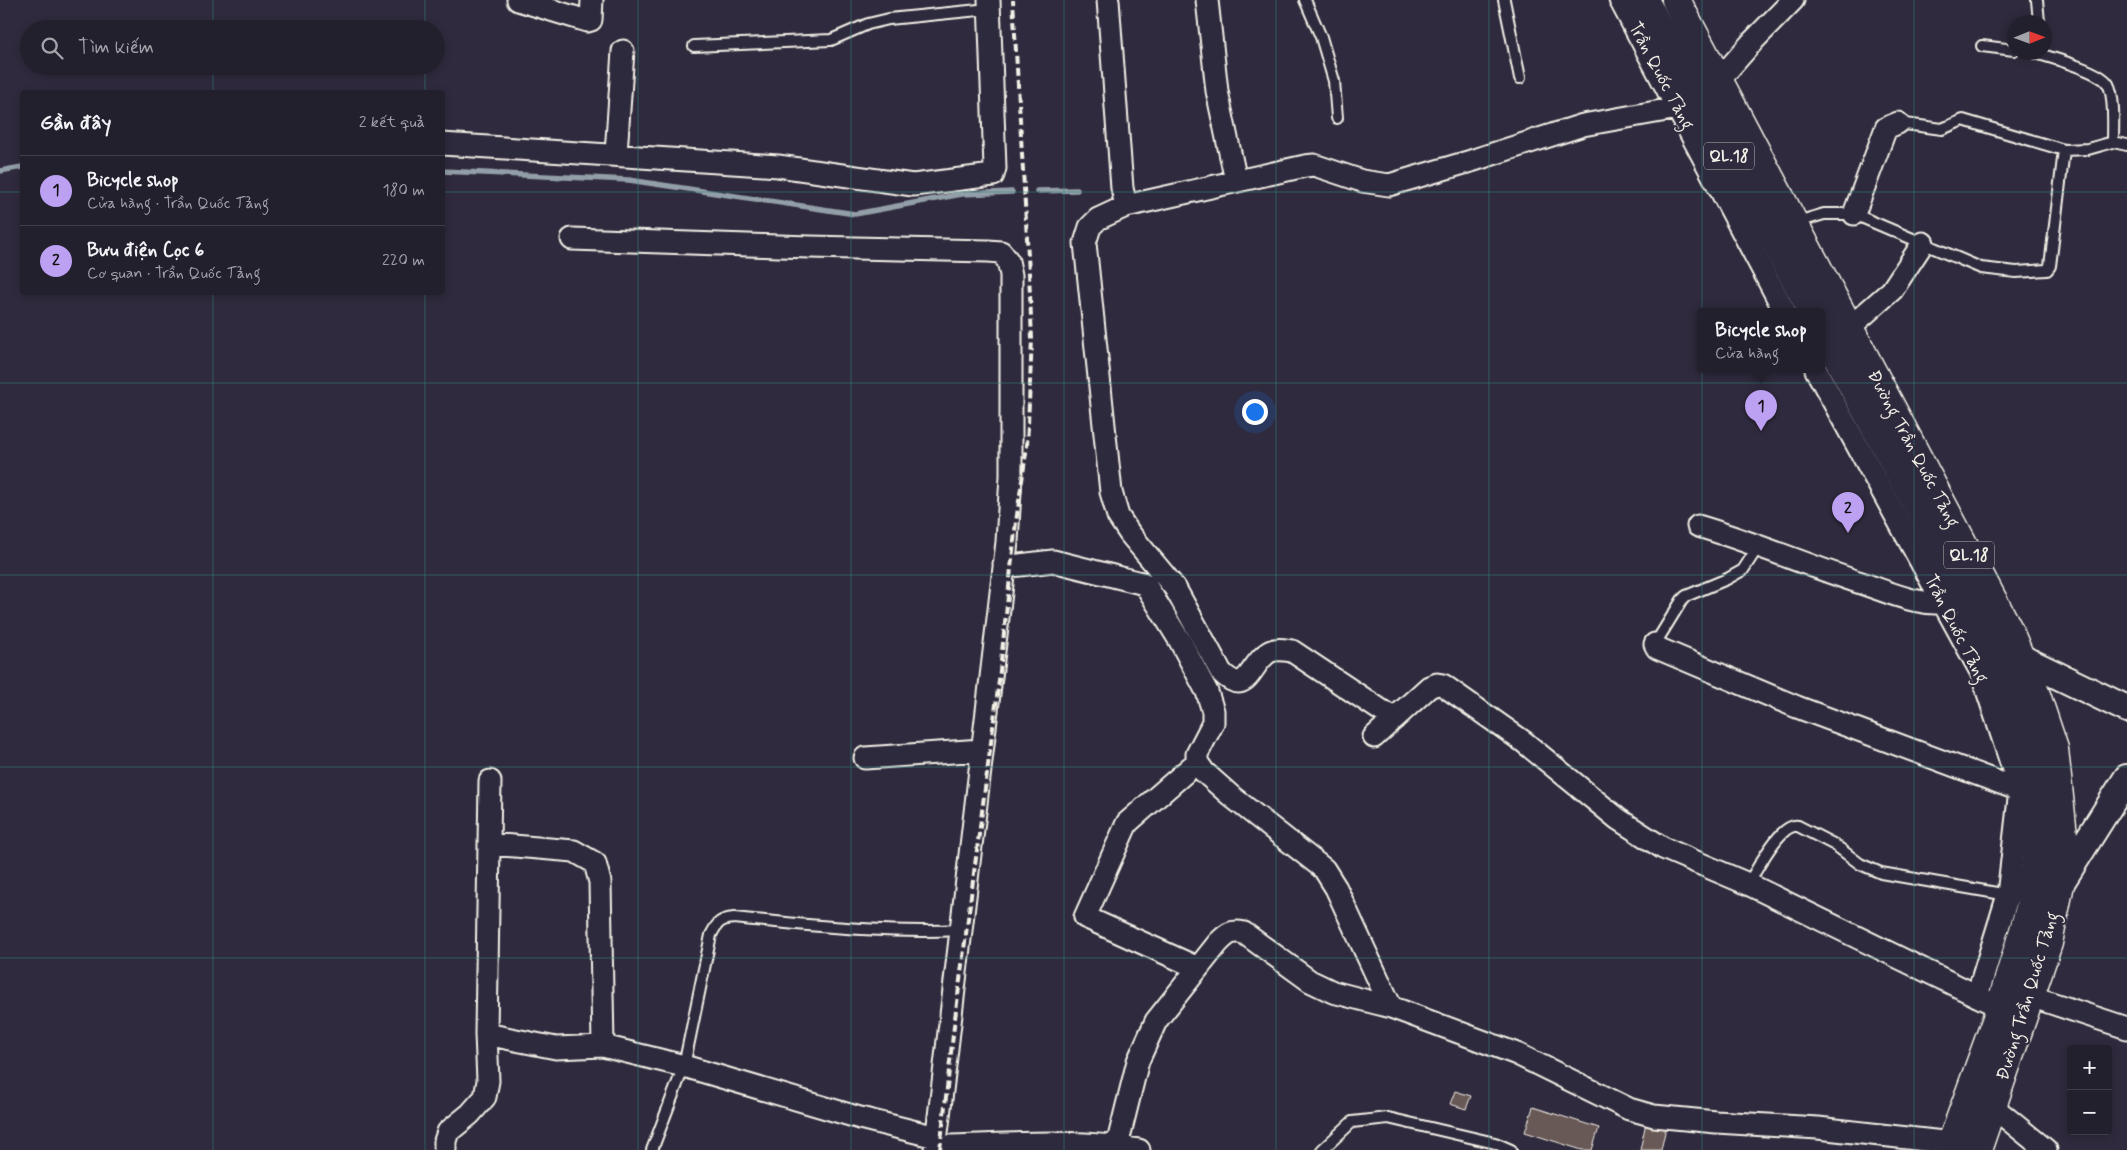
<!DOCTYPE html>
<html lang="vi">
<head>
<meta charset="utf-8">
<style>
  body { margin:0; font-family:Mynerve,sans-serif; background:#2f2d3a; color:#f1f3f6 }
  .controls { position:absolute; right:15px; bottom:15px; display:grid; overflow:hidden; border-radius:5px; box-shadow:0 2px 8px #0003 }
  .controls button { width:45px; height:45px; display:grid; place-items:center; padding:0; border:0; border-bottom:1px solid #403e4a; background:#23202e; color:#f1f3f6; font:25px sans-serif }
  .compass { position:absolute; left:2007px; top:15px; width:45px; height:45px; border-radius:50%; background:#23202e; box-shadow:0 2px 8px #0003; rotate:89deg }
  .you { position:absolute; left:1254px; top:411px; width:18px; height:18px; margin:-12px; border:4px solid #fff; border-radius:50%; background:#1a73e8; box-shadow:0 0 0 8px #1a73e833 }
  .badge { display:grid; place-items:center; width:32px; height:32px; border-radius:50%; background:#bca0f2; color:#111; font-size:16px; font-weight:700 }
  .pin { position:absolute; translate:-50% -41px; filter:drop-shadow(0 1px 2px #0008) }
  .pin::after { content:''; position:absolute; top:26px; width:18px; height:15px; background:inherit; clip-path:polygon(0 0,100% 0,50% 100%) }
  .popup { position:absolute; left:1697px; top:308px; width:128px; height:65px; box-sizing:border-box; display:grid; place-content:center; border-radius:5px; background:#23202e; filter:drop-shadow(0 1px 4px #0005); font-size:16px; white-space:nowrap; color:#a3a3aa }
  .popup b { font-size:19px; color:#f1f3f6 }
  .popup::after { content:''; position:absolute; left:50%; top:100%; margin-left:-10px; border:10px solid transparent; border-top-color:#23202e }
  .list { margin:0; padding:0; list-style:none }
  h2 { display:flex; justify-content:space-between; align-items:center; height:65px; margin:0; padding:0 20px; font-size:21px }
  h2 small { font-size:16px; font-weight:400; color:#a3a3aa }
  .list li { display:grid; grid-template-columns:32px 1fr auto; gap:15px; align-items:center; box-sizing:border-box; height:70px; padding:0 20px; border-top:1px solid #403e4a }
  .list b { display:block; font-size:19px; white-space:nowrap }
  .list p { margin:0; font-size:16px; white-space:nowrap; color:#a3a3aa }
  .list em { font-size:16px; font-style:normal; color:#a3a3aa }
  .icon { flex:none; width:28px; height:28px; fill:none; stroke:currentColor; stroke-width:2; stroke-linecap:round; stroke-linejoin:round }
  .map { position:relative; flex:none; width:2127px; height:1150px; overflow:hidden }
  .search { position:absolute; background:#23202e; box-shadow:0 2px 8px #0003; left:20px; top:20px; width:425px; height:55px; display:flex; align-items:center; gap:12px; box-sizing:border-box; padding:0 18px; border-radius:28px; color:#a3a3aa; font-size:19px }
  .panel { position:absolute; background:#23202e; box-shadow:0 2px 8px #0003; left:20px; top:90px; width:425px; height:205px; border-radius:5px }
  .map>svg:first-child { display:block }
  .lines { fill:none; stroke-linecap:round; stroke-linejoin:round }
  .stream { stroke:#939fa8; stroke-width:5.5 }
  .building { fill:#685856; stroke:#f4f1e8 }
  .service-casing { stroke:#f4f1e8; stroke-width:14 }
  .minor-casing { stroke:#f4f1e8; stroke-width:25 }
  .tertiary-casing { stroke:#f4f1e8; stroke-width:30 }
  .trunk-casing { stroke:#f4f1e8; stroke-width:31 }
  .service { stroke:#2f2a3d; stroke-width:10 }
  .minor { stroke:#2f2a3d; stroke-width:21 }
  .tertiary { stroke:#2f2a3d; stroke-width:26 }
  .trunk { stroke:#2f2a3d; stroke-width:28 }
  .rail { stroke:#f4f1e8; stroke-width:4; stroke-dasharray:8 4; stroke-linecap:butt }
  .grid { fill:none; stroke:#318880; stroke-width:1; stroke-opacity:0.55 }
  .labels { text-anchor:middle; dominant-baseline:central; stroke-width:4; stroke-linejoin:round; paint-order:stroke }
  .shield { fill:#2f2a3d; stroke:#b9b5b5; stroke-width:1 }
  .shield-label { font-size:16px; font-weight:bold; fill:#f4f1e8 }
  .street-label { font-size:18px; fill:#f4f1e8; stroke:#2f2a3d }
</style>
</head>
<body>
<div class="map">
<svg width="2127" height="1150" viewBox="0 0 2127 1150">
  <rect width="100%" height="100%" fill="#2f2a3d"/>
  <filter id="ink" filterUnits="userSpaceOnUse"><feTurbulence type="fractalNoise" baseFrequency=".02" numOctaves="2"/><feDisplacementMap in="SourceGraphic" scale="10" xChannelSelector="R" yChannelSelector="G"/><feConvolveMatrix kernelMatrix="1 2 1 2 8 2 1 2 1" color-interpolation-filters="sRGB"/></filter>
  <g filter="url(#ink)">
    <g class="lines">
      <!-- stream -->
      <path class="stream" d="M 0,171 L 22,167
        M 442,171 L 629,180 L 855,214 L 962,194 L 1012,192
        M 1037,191 L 1077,190"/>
    </g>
    <!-- building -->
    <path class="building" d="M 1455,1091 L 1471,1096 L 1466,1109 L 1450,1104 Z
      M 1533,1107 L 1599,1128 L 1592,1150 L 1582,1150 L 1525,1132 Z
      M 1647,1118 L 1667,1123 L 1661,1150 L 1640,1150 Z"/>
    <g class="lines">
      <defs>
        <path id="service" d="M 1305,0 L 1321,37 L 1334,81 L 1337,118
          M 1504,0 L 1520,78
          M 2037,0 L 2039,22
          M 694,46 L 831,40 L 868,24 L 889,19 L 989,9
          M 1982,46 L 2014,50
          M 2032,52 C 2048,57 2100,70 2108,84 C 2115,96 2113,127 2113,142
          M 1898,123 L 1942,129 L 1963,120 L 2064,150 L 2088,149 L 2113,142 L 2127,145
          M 1794,223 L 1824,214 L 1854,214 L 1981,268 L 2016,272 L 2047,270 L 2050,266 L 2064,150
          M 1655,644 L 1682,600 L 1686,596 L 1727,579 L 1743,570 L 1758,547
          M 1748,884 C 1757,870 1780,823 1798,826 L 1835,845 L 1860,864 L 1881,873 L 2008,895
          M 652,1150 L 684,1066 L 711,935 C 717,923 720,919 734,918 C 809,925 885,934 961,930
          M 1322,1150 L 1352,1122 L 1388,1118 L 1495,1143 L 1511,1150"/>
        <path id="minor" d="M 518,0 L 587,21 L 591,20 L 592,0
          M 1108,0 L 1122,188 L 1126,206
          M 1207,0 L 1217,91 L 1236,181
          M 1620,0 L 1785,312
          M 1718,81 L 1754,40 L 1793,0
          M 442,144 L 778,166 L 913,185 L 993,175 L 995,168 L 989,0
          M 616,154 L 623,51
          M 1854,214 L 1886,128 L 1898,123
          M 572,239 L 810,247 L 988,251 L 1001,252 L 1008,261 L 1011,275 L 1011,476 L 1007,542 L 935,1150
          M 1849,328 L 1892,290 L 1923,243
          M 1816,370 L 1981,672 L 2020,790 L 2008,895 L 1977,996
          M 1698,526 C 1753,542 1806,565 1861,583 C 1891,593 1922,608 1954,602
          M 1004,564 L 1011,566 L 1053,561 L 1145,584 L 1180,641 L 1207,692 L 1213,711 L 1213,723 L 1197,754 L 1197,762 L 1204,772 L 1231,796 L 1324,869 L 1336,888 L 1391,1007
          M 1655,644 L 1657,648 L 1797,707 L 2030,794
          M 1394,719 L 1292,651 C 1285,650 1276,648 1269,652 C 1249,664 1248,699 1221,672 L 1175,588 L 1130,534 L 1118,516 L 1111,492 L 1085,243 L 1090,227 L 1098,219 L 1126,206 L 1305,166 L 1314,165 L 1362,181 L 1389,185 L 1471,161 L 1583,125 L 1678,108
          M 1374,737 L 1429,687 L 1437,684 L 1443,685 L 1524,742 L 1618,819 L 1663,848 L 1748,884 L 2000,1007
          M 865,758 L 982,750
          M 1197,762 L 1127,823 L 1085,917 L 1198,968
          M 489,844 L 574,851 L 595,863 L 600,882 L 603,1046
          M 2030,996 L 2127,1028
          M 486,1034 L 556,1048 L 603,1046 L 684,1066 L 860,1118 L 936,1137 L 941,1146 C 1004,1145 1076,1138 1139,1150
          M 1993,1107 L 2046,1150
          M 1117,1146 L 1138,1061 L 1156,1021 L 1218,943 C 1227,934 1231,930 1244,933 L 1310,981 L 1333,992 L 1391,1007 L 1517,1054 L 1629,1109 L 1654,1116 L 1716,1122 L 1818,1128 L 1952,1143
          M 445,1150 L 445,1141 L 448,1132 L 470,1114 L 485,1097 L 488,1081 L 486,1034 L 490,781"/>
        <path id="tertiary" d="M 2021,658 L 2127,709
          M 2060,884 L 2127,778"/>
        <path id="trunk" d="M 1644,0 L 1813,312
          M 1676,0 L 2008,629 L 2036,695 L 2054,749 L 2063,835 L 2060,884 L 2048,943 L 1977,1150
          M 1821,327 L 2003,664 L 2030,753 L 2039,798 L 2036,862 L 2030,908 L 2024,930 L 1996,1021 L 1949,1150"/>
      </defs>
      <!-- service casing -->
      <use href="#service" class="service-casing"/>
      <!-- minor casing -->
      <use href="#minor" class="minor-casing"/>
      <!-- tertiary casing -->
      <use href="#tertiary" class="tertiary-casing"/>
      <!-- trunk casing -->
      <use href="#trunk" class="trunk-casing"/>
      <!-- service -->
      <use href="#service" class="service"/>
      <!-- minor -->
      <use href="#minor" class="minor"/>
      <!-- tertiary -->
      <use href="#tertiary" class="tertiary"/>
      <!-- trunk -->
      <use href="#trunk" class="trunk"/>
      <!-- rail -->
      <path class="rail" d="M 940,1150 L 954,1026 L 998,689 L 1016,522 L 1027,446 L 1032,339 L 1029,273 L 1013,0"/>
    </g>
  </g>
  <!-- grid -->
  <path class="grid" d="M 213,0 L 213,29M 425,0 L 425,29M 638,0 L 638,1150M 851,0 L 851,1150M 1064,0 L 1064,1150M 1276,0 L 1276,1150M 1489,0 L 1489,1150M 1702,0 L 1702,1150M 1914,0 L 1914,1150M 213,66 L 213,92M 425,66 L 425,92M 0,192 L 22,192M 442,192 L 2127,192M 213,292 L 213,1150M 425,292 L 425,1150M 0,383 L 2127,383M 0,575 L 2127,575M 0,767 L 2127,767M 0,958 L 2127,958"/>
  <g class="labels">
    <!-- shield labels -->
    <g class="shield">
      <rect x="1704" y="142.5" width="50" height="27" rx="4"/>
      <rect x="1944" y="541.5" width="50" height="27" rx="4"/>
    </g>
    <g class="shield-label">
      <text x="1729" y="156">QL.18</text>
      <text x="1969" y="555">QL.18</text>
    </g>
    <!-- street labels -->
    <g class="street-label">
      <text transform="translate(1661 76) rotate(62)">Trần Quốc Tảng</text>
      <text transform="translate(1913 449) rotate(62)">Đường Trần Quốc Tảng</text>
      <text transform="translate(1956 629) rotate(63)">Trần Quốc Tảng</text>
      <text transform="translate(2028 996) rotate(-73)">Đường Trần Quốc Tảng</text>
    </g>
  </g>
</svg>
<div class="controls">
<button>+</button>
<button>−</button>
</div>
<svg class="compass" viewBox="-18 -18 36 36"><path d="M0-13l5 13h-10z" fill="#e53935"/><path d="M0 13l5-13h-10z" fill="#a3a3aa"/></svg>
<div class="you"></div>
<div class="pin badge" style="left:1761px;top:431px">1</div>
<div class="popup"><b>Bicycle shop</b>Cửa hàng</div>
<div class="pin badge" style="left:1848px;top:533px">2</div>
<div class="search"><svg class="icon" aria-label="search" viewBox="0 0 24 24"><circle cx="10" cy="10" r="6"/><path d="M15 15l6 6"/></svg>Tìm kiếm</div>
<section class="panel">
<h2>Gần đây<small>2 kết quả</small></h2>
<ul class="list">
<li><span class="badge">1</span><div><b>Bicycle shop</b><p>Cửa hàng · Trần Quốc Tảng</p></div><em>180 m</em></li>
<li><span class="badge">2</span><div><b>Bưu điện Cọc 6</b><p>Cơ quan · Trần Quốc Tảng</p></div><em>220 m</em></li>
</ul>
</section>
</div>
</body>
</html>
